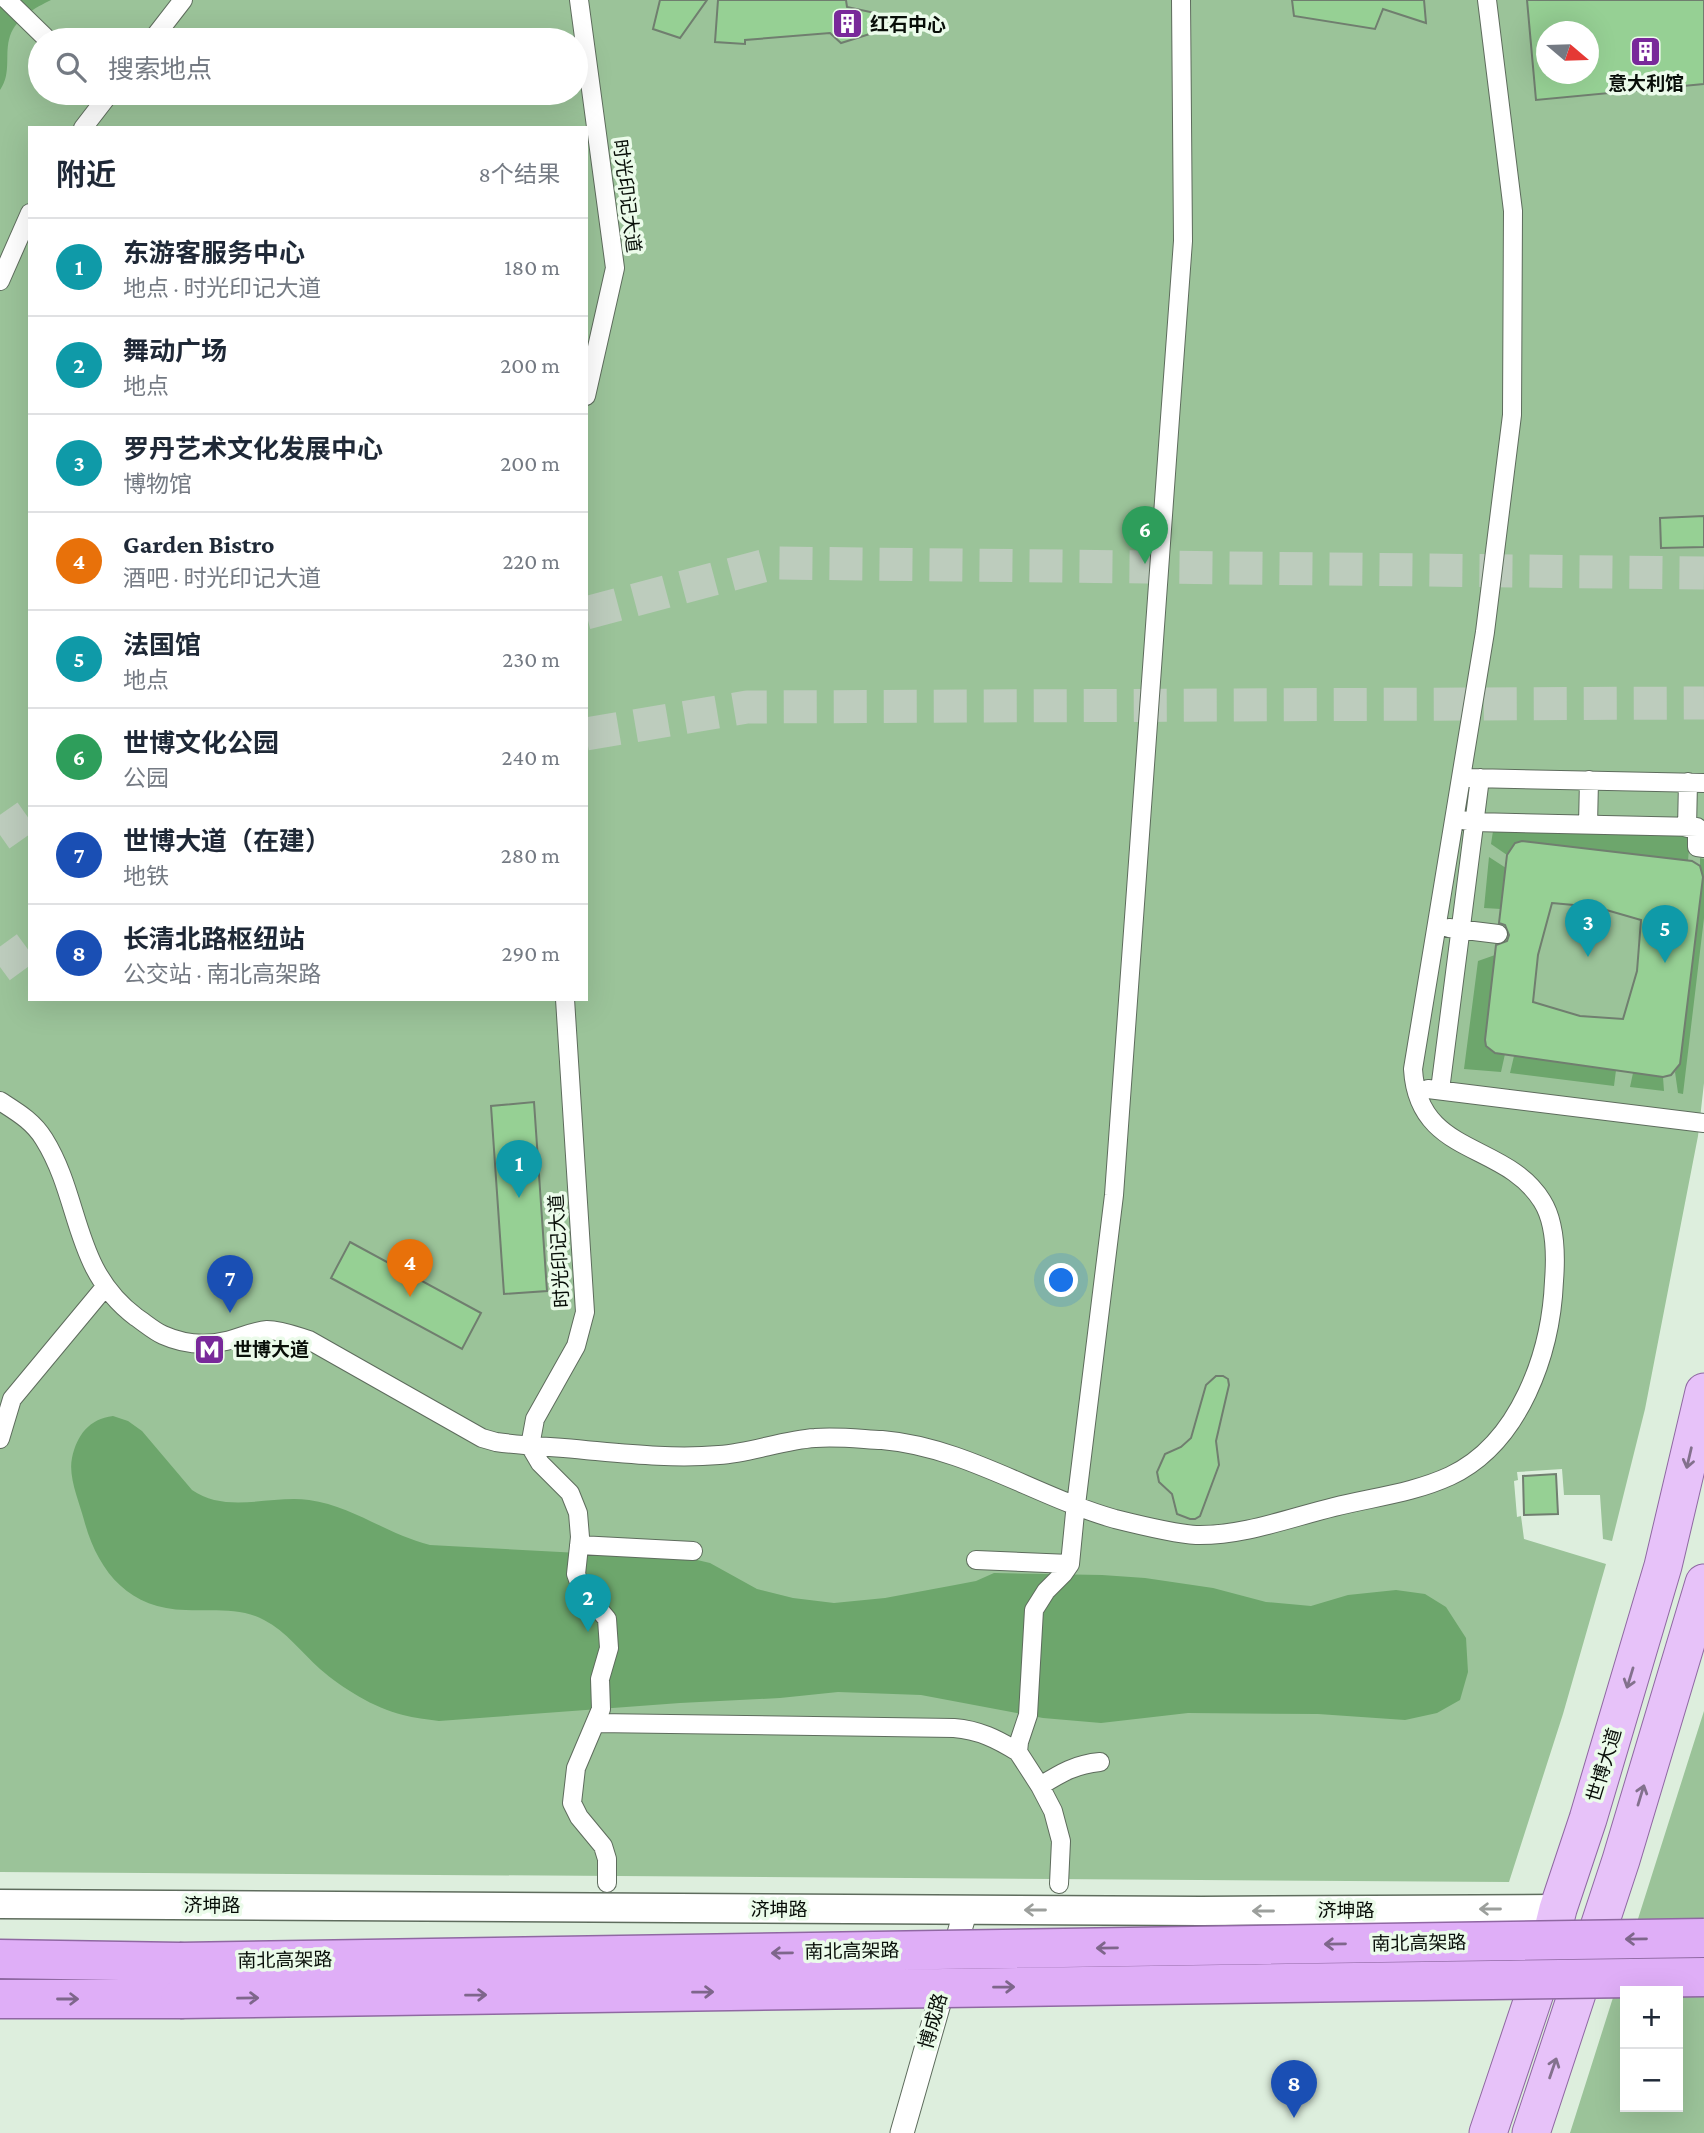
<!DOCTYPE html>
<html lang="zh">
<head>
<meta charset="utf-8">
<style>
  body { margin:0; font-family:"Crimson Pro","Noto Sans SC",serif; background:#f6f6f7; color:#1f2937 }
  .controls { position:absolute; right:21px; bottom:21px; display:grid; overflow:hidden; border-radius:0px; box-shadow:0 7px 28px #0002 }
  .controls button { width:63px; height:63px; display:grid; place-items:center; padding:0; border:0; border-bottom:2px solid #e0e1e3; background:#fff; color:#1f2937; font:35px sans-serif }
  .compass { position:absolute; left:1536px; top:21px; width:63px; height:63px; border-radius:50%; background:#fff; box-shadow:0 7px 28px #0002; rotate:109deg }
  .you { position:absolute; left:1062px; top:1281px; width:24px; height:24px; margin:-18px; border:5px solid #fff; border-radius:50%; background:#1a73e8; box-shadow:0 0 0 10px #1a73e833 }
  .badge { display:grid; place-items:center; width:46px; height:46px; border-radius:50%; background:#2563eb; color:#fff; font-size:23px; font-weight:700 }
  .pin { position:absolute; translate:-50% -58px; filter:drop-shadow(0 2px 4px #0008) }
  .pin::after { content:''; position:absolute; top:37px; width:24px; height:21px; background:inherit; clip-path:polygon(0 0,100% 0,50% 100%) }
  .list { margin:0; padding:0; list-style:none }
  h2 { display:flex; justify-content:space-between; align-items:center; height:91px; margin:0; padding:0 28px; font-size:30px }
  h2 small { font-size:23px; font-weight:400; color:#747a83 }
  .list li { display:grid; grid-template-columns:46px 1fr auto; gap:21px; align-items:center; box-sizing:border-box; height:98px; padding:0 28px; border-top:2px solid #e0e1e3 }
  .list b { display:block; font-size:26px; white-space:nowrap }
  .list p { margin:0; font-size:23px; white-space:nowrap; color:#747a83 }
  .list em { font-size:23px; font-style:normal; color:#747a83 }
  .icon { flex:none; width:38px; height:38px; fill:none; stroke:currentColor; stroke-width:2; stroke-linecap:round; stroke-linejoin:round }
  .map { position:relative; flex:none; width:1704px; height:2133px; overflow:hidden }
  .search { position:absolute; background:#fff; box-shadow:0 7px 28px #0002; left:28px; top:28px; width:560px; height:77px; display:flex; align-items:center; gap:18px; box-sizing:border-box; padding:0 24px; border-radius:38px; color:#747a83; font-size:26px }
  .panel { position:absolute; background:#fff; box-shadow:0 7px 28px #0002; left:28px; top:126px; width:560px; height:875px; border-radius:0px }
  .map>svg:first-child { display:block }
  .green { fill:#9bc399; fill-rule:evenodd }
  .water { fill:#6da66c }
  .building { fill:#96d094; stroke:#707e6f; stroke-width:2; fill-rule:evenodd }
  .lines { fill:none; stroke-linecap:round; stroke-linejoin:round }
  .secondary-tunnel { stroke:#bdccbd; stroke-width:33; stroke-dasharray:33 17; stroke-linecap:butt }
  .pedestrian-casing { stroke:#5e6c5d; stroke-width:20 }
  .minor-casing { stroke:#5e6c5d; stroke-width:25 }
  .tertiary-casing { stroke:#5e6c5d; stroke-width:31 }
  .primary-casing { stroke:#8f68a2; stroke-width:39 }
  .trunk-casing { stroke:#8f68a2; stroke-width:41 }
  .pedestrian { stroke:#fff; stroke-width:18 }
  .minor { stroke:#fff; stroke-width:23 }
  .tertiary { stroke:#fff; stroke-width:28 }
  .primary { stroke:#e7c2f9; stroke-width:37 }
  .trunk { stroke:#dfaef7; stroke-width:38 }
  .trunk-bridge-casing { stroke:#8f68a2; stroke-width:41; stroke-linecap:butt }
  .trunk-bridge { stroke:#dfaef7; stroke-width:38 }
  .oneway { stroke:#83718d }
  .oneway2 { stroke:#9c9f9c }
  .oneway3 { stroke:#7e668b }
  .labels { text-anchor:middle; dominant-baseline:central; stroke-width:7; stroke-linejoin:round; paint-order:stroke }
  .poi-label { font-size:19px; font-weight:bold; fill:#080e08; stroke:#ebfbea; text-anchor:start }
  .street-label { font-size:19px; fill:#080e08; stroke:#ebfbea }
</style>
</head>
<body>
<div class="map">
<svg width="1704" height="2133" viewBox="0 0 1704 2133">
  <rect width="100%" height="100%" fill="#ded"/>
  <!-- green -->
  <path class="green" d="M 0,0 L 1704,0 L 1704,1083 L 1698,1136 L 1645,1409 L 1612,1541 L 1603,1539 L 1600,1495 L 1564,1495 L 1562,1469 L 1517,1472 L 1518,1480 L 1514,1481 L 1517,1517 L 1521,1516 L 1524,1539 L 1606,1564 L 1563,1714 L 1509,1882 L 0,1872 ZM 1546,32 L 1588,32 L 1588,74 L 1546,74 ZM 40,40 L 576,40 L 576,93 L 40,93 ZM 30,128 L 586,128 L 586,999 L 30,999 Z
    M 1704,1711 L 1704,2133 L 1570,2133 ZM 1625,1991 L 1678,1991 L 1678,2107 L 1625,2107 Z"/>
  <!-- water -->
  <path class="water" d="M 0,0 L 51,0 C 35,8 17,17 10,36 C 4,54 12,73 0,90 Z
    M 1493,831 L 1690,836 L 1688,861 L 1522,841 L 1515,843 L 1507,855 L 1491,844 Z
    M 1489,857 L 1506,868 L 1501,909 L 1484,908 Z
    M 1700,858 L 1704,859 L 1704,918 L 1683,1094 L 1678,1093 L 1675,1072 L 1680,1064 L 1703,877 L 1700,866 Z
    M 1495,955 L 1485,1040 C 1488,1050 1495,1053 1505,1054 L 1501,1072 L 1464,1069 L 1478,961 Z
    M 1514,1056 L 1616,1070 L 1614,1086 L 1510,1073 Z
    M 1633,1073 L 1663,1077 L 1664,1091 L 1630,1087 Z
    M 113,1416 L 128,1421 L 142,1431 L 192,1490 C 226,1514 271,1495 309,1500 C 353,1506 386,1534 430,1545 L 693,1559 L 710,1563 L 757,1589 L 793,1598 L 834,1603 L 885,1598 L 955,1585 L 976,1581 L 994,1573 L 1102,1575 L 1145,1578 L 1213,1588 L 1266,1602 L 1311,1606 L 1348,1595 L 1396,1590 L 1425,1594 L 1446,1607 L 1466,1638 L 1468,1672 L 1460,1700 L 1437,1713 L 1405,1720 L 1318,1714 L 1188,1713 L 1101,1723 L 1043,1718 L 921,1695 L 838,1692 L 780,1698 L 680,1703 L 439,1721 C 427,1719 414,1718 403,1715 C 374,1708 342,1688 320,1669 C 301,1652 287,1632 264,1620 C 240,1607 213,1611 186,1610 C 129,1609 98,1572 84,1520 C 79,1501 68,1477 72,1458 C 77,1435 89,1419 113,1416 Z"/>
  <!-- building -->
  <path class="building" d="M 660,0 L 707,0 L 680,38 L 653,29 Z
    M 718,0 L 846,0 L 847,7 L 875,13 L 873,33 L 841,43 L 830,33 L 745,40 L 745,44 L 715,42 Z
    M 1292,0 L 1424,0 L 1426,23 L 1383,9 L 1375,29 L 1294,16 Z
    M 1527,0 L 1704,0 L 1704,84 L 1536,100 ZM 1546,32 L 1588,32 L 1588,74 L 1546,74 Z
    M 1704,516 L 1704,547 L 1661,548 L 1660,518 Z
    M 1522,841 L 1692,861 L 1700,866 L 1703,877 L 1680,1064 L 1671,1075 L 1663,1077 L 1495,1053 L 1486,1046 L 1485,1040 L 1496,945 L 1507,941 L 1509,935 L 1505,925 L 1499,923 L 1507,855 L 1515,843 ZM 1552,903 L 1596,907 L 1641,920 L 1637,971 L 1623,1019 L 1580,1016 L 1533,1002 L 1538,955 Z
    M 534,1102 L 547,1291 L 504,1294 L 491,1106 Z
    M 350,1242 L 481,1313 L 462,1349 L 331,1278 Z
    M 1216,1376 L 1223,1376 L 1228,1379 L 1229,1385 L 1216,1441 L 1219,1465 L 1200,1516 L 1195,1519 L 1190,1519 L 1177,1514 L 1172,1494 L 1159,1482 L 1157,1472 L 1165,1454 L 1181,1447 L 1191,1438 L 1206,1385 Z
    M 1556,1474 L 1558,1514 L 1524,1515 L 1523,1476 Z"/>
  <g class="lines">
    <!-- secondary-tunnel -->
    <path class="secondary-tunnel" d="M 586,613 L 774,563 L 1704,573
      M 586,734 L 747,707 L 1704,703
      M 0,835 L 30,814
      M 0,967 L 30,945"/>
    <defs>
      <path id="pedestrian" d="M 7,0 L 48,40
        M 579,0 L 615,268 L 586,396
        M 152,40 L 183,0
        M 83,128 L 110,93
        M 0,281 L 30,213
        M 1470,778 L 1704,783
        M 1462,820 L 1473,822 L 1697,827 L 1697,847 L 1704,848
        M 1588,825 L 1589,780
        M 1687,828 L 1688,782
        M 1449,928 L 1498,934
        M 565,999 L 585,1312 L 576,1346 L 535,1419 L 530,1446 L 540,1463 L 570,1493 L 578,1513 L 580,1537 L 576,1574 L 581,1588 L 607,1619 L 609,1648 L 600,1679 L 601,1709 L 576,1768 L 572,1803 L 579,1817 L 603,1846 L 607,1859 L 607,1883
        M 1428,1089 L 1704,1123
        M 1440,1090 L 1480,778
        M 0,1101 C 17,1112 33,1121 44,1139 C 82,1200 72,1269 136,1317 C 145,1323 154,1331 163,1335 C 183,1344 205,1346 226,1341 C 239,1338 253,1331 267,1330 C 281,1330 296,1336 309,1340 L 482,1438 L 496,1442 C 525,1446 555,1447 585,1450 C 629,1454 675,1459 719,1455 C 751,1453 783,1440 815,1438 C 836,1436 861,1439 882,1440 C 965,1447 1037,1497 1115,1519 C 1135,1524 1177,1534 1196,1535 C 1243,1536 1289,1518 1334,1507 C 1374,1497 1413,1493 1450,1476 C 1520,1443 1551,1353 1554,1281 C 1556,1255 1556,1223 1542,1201 C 1505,1141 1418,1157 1413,1069 L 1485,632 L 1512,415 L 1513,211 L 1487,0
        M 0,1439 L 12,1399 L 105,1287
        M 579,1545 L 693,1551
        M 976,1560 L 1070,1564
        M 596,1723 L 954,1728 C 979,1730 997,1739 1018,1752
        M 1040,1786 C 1061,1773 1076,1764 1100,1762
        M 1059,1884 L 1061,1841 L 1053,1811 L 1040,1786 L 1018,1752 L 1019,1742 L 1028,1715 L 1034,1610 L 1046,1591 L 1063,1574 L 1070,1564 L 1075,1513 L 1114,1195 L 1170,418 L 1183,241 L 1181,0"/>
      <path id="minor" d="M 902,2133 L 966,1909"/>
      <path id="tertiary" d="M 0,1904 L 1201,1911 L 1558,1909"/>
      <path id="primary" d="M 1488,2133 L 1544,1966 L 1558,1909 L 1588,1819 L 1663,1566 L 1704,1392
        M 1531,2133 L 1621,1860 L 1704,1583"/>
      <path id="trunk" d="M 0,1959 L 180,1962
        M 0,1999 L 180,1999"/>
    </defs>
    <!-- pedestrian casing -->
    <use href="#pedestrian" class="pedestrian-casing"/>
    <!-- minor casing -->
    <use href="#minor" class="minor-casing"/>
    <!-- tertiary casing -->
    <use href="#tertiary" class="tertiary-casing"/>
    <!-- primary casing -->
    <use href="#primary" class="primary-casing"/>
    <!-- trunk casing -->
    <use href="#trunk" class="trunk-casing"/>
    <!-- pedestrian -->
    <use href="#pedestrian" class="pedestrian"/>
    <!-- minor -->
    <use href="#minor" class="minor"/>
    <!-- tertiary -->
    <use href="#tertiary" class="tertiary"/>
    <!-- primary -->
    <use href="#primary" class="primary"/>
    <!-- trunk -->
    <use href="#trunk" class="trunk"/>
    <defs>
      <path id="trunk-bridge" d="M 180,1962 L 1704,1938
        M 180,1999 L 1704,1977"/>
    </defs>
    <!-- trunk-bridge casing -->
    <use href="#trunk-bridge" class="trunk-bridge-casing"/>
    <!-- trunk-bridge -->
    <use href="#trunk-bridge" class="trunk-bridge"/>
  </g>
  <!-- one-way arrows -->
  <defs><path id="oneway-shaft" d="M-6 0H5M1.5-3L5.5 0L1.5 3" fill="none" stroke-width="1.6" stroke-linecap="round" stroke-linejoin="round" transform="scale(1.75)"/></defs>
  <g class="oneway">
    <use href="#oneway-shaft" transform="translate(1689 1458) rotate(103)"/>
    <use href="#oneway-shaft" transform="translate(1630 1678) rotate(107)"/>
    <use href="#oneway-shaft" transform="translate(1641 1795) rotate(-73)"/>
    <use href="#oneway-shaft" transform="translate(1553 2068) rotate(-71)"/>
  </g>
  <g class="oneway2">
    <use href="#oneway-shaft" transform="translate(1490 1909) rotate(180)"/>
    <use href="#oneway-shaft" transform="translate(1035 1910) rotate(-180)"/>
    <use href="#oneway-shaft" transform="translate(1263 1911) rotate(180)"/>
  </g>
  <g class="oneway3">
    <use href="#oneway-shaft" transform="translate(1636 1939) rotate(179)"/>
    <use href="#oneway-shaft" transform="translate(1335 1944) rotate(179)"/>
    <use href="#oneway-shaft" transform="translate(1107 1948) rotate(179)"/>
    <use href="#oneway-shaft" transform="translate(782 1953) rotate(179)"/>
    <use href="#oneway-shaft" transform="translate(1004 1987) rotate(-1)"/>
    <use href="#oneway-shaft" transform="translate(703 1992) rotate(-1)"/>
    <use href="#oneway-shaft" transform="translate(476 1995) rotate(-1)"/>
    <use href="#oneway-shaft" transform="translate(248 1998) rotate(-1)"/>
    <use href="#oneway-shaft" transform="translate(68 1999)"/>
  </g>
  <!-- icons -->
  <defs>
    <symbol id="building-square" viewBox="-11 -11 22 22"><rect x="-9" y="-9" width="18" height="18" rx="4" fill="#79299a" stroke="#ebfbea"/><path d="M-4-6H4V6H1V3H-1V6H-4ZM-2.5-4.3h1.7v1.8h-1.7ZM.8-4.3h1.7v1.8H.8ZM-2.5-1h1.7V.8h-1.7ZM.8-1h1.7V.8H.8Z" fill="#fff"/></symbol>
    <symbol id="metro-square" viewBox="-11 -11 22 22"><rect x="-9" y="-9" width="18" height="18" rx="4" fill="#79299a" stroke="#ebfbea"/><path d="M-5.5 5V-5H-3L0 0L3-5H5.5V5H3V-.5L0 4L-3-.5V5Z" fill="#fff"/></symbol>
  </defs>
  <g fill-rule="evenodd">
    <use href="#building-square" x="830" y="6" width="35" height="35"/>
    <use href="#building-square" x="1628" y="34" width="35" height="35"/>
    <use href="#metro-square" x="192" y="1332" width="35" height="35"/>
  </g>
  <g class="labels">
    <!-- poi labels -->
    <g class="poi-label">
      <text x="870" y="24">红石中心</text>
      <text x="1646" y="83" text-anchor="middle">意大利馆</text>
      <text x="233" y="1349">世博大道</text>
    </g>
    <!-- street labels -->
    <g class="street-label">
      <text transform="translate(627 196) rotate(83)">时光印记大道</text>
      <text transform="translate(559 1251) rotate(-93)">时光印记大道</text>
      <text transform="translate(1604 1765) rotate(-73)">世博大道</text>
      <text x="212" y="1905">济坤路</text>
      <text x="779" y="1909">济坤路</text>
      <text x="1346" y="1910">济坤路</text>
      <text transform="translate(1419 1943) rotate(-1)">南北高架路</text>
      <text transform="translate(852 1951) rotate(-1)">南北高架路</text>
      <text transform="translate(285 1960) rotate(-1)">南北高架路</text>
      <text transform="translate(933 2021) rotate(-74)">博成路</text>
    </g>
  </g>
</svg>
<div class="controls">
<button>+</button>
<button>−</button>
</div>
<svg class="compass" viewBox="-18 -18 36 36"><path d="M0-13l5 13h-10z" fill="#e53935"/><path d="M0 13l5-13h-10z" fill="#747a83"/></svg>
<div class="you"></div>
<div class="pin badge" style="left:519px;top:1198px;background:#0f9aa8">1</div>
<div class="pin badge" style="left:588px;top:1632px;background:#0f9aa8">2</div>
<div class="pin badge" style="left:1588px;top:957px;background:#0f9aa8">3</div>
<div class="pin badge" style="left:410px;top:1297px;background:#e8710a">4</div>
<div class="pin badge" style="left:1665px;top:963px;background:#0f9aa8">5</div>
<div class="pin badge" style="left:1145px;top:564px;background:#2e9e5b">6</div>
<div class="pin badge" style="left:230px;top:1313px;background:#1a4fb4">7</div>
<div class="pin badge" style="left:1294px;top:2118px;background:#1a4fb4">8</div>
<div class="search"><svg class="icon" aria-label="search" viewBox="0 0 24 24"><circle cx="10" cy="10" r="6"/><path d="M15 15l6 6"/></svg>搜索地点</div>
<section class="panel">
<h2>附近<small>8个结果</small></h2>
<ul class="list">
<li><span class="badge" style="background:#0f9aa8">1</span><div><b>东游客服务中心</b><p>地点 · 时光印记大道</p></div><em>180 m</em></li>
<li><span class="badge" style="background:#0f9aa8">2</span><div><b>舞动广场</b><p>地点</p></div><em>200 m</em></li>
<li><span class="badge" style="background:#0f9aa8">3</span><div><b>罗丹艺术文化发展中心</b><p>博物馆</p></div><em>200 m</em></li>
<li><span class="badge" style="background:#e8710a">4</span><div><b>Garden Bistro</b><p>酒吧 · 时光印记大道</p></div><em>220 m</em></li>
<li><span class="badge" style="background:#0f9aa8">5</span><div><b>法国馆</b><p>地点</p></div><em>230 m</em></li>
<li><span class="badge" style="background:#2e9e5b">6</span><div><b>世博文化公园</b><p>公园</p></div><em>240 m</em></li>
<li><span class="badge" style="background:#1a4fb4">7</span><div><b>世博大道（在建）</b><p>地铁</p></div><em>280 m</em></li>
<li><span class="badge" style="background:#1a4fb4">8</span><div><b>长清北路枢纽站</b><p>公交站 · 南北高架路</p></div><em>290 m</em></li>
</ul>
</section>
</div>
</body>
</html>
